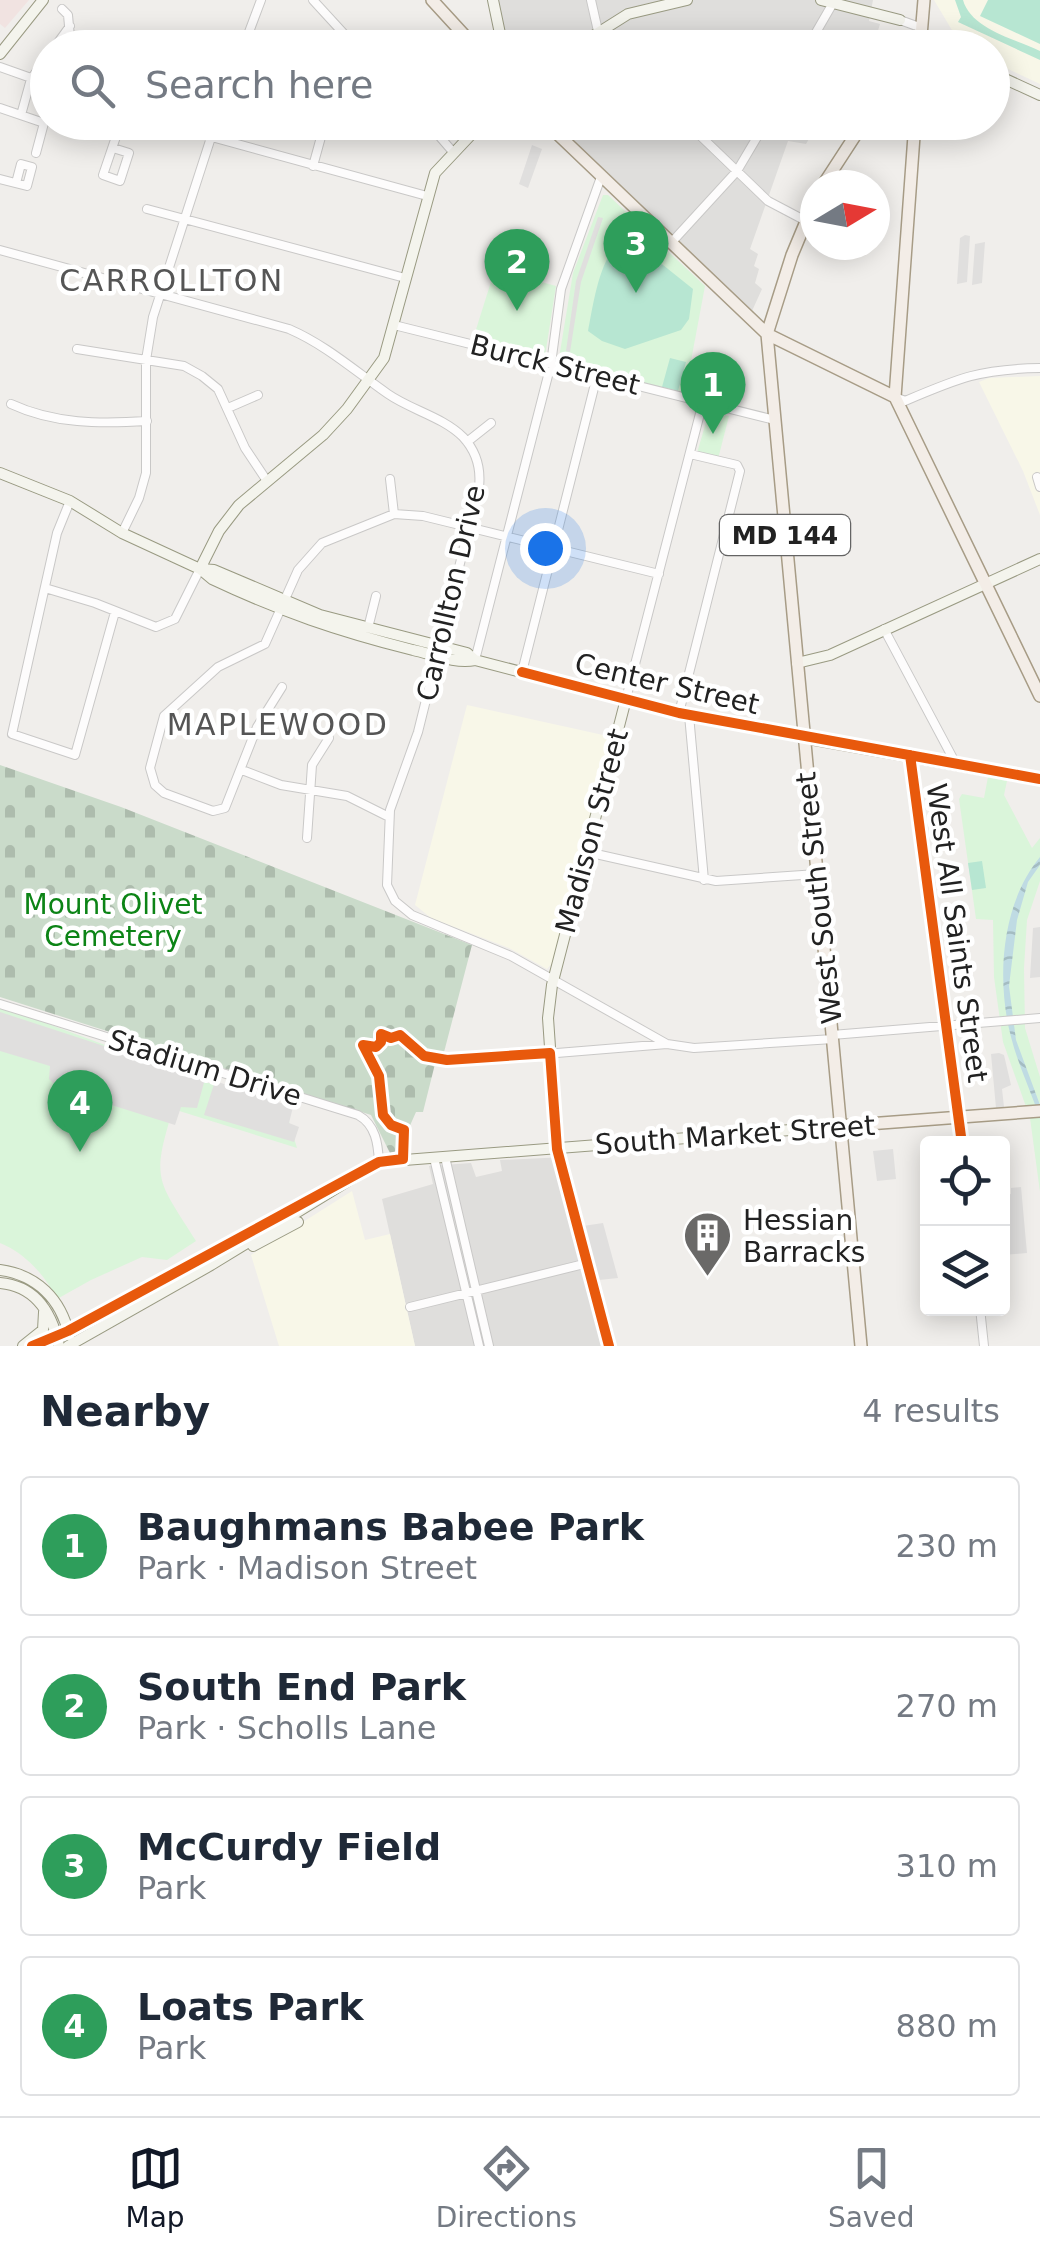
<!DOCTYPE html>
<html lang="en">
<head>
<meta charset="utf-8">
<style>
  body { margin:0; font-family:"DejaVu Sans",sans-serif; background:#f6f6f7; color:#1f2937 }
  .controls { position:absolute; right:30px; bottom:30px; display:grid; overflow:hidden; border-radius:10px; box-shadow:0 5px 25px #0003 }
  .controls button { width:90px; height:90px; display:grid; place-items:center; padding:0; border:0; border-bottom:2px solid #e0e1e3; background:#fff; color:#1f2937; font:50px sans-serif }
  .compass { position:absolute; left:800px; top:170px; width:90px; height:90px; border-radius:50%; background:#fff; box-shadow:0 5px 25px #0003; rotate:80deg }
  .you { position:absolute; left:545px; top:548px; width:35px; height:35px; margin:-25px; border:8px solid #fff; border-radius:50%; background:#1a73e8; box-shadow:0 0 0 15px #1a73e833 }
  .badge { display:grid; place-items:center; width:65px; height:65px; border-radius:50%; background:#111827; color:#fff; font-size:32px; font-weight:700 }
  .pin { position:absolute; translate:-50% -82px; filter:drop-shadow(0 2px 5px #0008) }
  .pin::after { content:''; position:absolute; top:52px; width:35px; height:30px; background:inherit; clip-path:polygon(0 0,100% 0,50% 100%) }
  .list { margin:0; padding:0; list-style:none }
  h2 { display:flex; justify-content:space-between; align-items:center; height:130px; margin:0; padding:0 40px; font-size:42px }
  h2 small { font-size:32px; font-weight:400; color:#747a83 }
  .list li { display:grid; grid-template-columns:65px 1fr auto; gap:30px; align-items:center; box-sizing:border-box; height:140px; margin:0 20px 20px; padding:0 20px; border:2px solid #e0e1e3; border-radius:10px }
  .list b { display:block; font-size:38px; white-space:nowrap }
  .list p { margin:0; font-size:32px; white-space:nowrap; color:#747a83 }
  .list em { font-size:32px; font-style:normal; color:#747a83 }
  .icon { flex:none; width:55px; height:55px; fill:none; stroke:currentColor; stroke-width:2; stroke-linecap:round; stroke-linejoin:round }
  .map { position:relative; flex:none; width:1040px; height:1346px; overflow:hidden }
  .search { position:absolute; background:#fff; box-shadow:0 5px 25px #0003; left:30px; right:30px; top:30px; height:110px; display:flex; align-items:center; gap:25px; box-sizing:border-box; padding:0 35px; border-radius:55px; color:#747a83; font-size:38px }
  .sheet { height:770px; background:#fff }
  nav { display:flex; justify-content:space-around; align-items:center; box-sizing:border-box; height:140px; border-top:2px solid #e0e1e3; background:#fff; font-size:28px; color:#747a83 }
  nav a { display:grid; justify-items:center; gap:5px }
  nav .on { color:#111827 }
  .map>svg:first-child { display:block }
  .residential { fill:#dfdedc }
  .commercial { fill:#f1e3e1 }
  .education { fill:#f8f7e8 }
  .cemetery { fill:url(#cemetery-stones) }
  .park { fill:#daf5da }
  .pitch { fill:#b7e6d2 }
  .parking { fill:#e0dfde }
  .water { fill:url(#water-waves) }
  .lines { fill:none; stroke-linecap:round; stroke-linejoin:round }
  .street-casing { stroke:#c9c8c7; stroke-width:10 }
  .secondary-casing { stroke:#999a82; stroke-width:12 }
  .primary-casing { stroke:#a79c86; stroke-width:14 }
  .street { stroke:#fdfcfc; stroke-width:8 }
  .secondary { stroke:#f4f4ed; stroke-width:10 }
  .primary { stroke:#f3ede7; stroke-width:11 }
  .cycleway-casing { stroke:#fff; stroke-width:16 }
  .cycleway { stroke:#e8590c; stroke-width:10 }
  .labels { text-anchor:middle; dominant-baseline:central; stroke-width:9; stroke-linejoin:round; paint-order:stroke }
  .shield { fill:#fff; stroke:#646464; stroke-width:2.5 }
  .shield-label { font-size:25px; font-weight:bold; fill:#222 }
  .street-label { font-size:28px; fill:#222; stroke:#fff }
  .park-label { font-size:28px; fill:#0c8416; stroke:#fff }
  .poi-label { font-size:28px; fill:#222; stroke:#fff; text-anchor:start }
  .neighbourhood-label { font-size:30px; letter-spacing:2.5px; fill:#555; stroke:#fff }
</style>
</head>
<body>
<div class="map">
<svg width="1040" height="1346" viewBox="0 0 1040 1346">
  <defs>
    <pattern id="cemetery-stones" width="16" height="16" patternUnits="userSpaceOnUse" patternTransform="scale(2.5)"><rect width="16" height="16" fill="#cadbca"/><path d="M2 7V4a2 2 0 0 1 4 0v3zM10 15v-3a2 2 0 0 1 4 0v3z" fill="#adbcad"/></pattern>
    <pattern id="water-waves" width="16" height="10" patternUnits="userSpaceOnUse" patternTransform="scale(2.5)"><rect width="16" height="10" fill="#bfdbe3"/><path d="M0 5q4-4 8 0t8 0" fill="none" stroke="#a4bcc2"/></pattern>
  </defs>
  <rect width="100%" height="100%" fill="#f0eeeb"/>
  <!-- residential -->
  <path class="residential" d="M 497,0 L 873,0 L 869,21 L 880,24 L 873,47 L 506,47 Z
    M 556,123 L 818,123 L 806,144 L 788,141 L 750,249 L 758,254 L 754,266 L 759,269 L 755,283 L 762,289 L 752,311 Z
    M 566,1157 L 613,1346 L 415,1346 L 382,1199 L 433,1184 L 429,1166 L 471,1163 L 476,1177 L 502,1171 L 500,1160 Z"/>
  <!-- commercial -->
  <path class="commercial" d="M 0,0 L 29,0 L 5,28 L 0,24 Z"/>
  <!-- education -->
  <path class="education" d="M 934,0 L 1040,0 L 1040,84 L 993,62 L 992,48 L 962,47 Z
    M 1040,376 L 1040,515 L 1023,471 L 979,382 L 989,378 Z
    M 467,705 L 612,737 L 553,962 L 547,969 L 509,948 L 431,918 L 415,905 Z
    M 352,1191 L 365,1240 L 390,1234 L 415,1346 L 279,1346 L 251,1255 Z"/>
  <!-- cemetery -->
  <path class="cemetery" d="M 0,765 L 121,807 L 472,945 L 443,1056 L 437,1056 L 423,1112 L 416,1112 L 408,1130 L 409,1147 L 390,1153 L 371,1115 L 0,997 Z"/>
  <!-- park -->
  <path class="park" d="M 764,33 L 756,47 L 692,47 Z
    M 603,195 L 608,195 L 705,286 L 685,393 L 564,363 L 559,358 L 573,273 Z
    M 495,269 L 556,286 L 545,356 L 473,339 Z
    M 709,412 L 729,416 L 718,459 L 697,453 Z
    M 988,777 L 1007,781 L 1004,795 L 1032,848 L 1040,838 L 1040,881 L 1027,920 L 1024,968 L 1025,1028 L 1040,1077 L 1040,1192 L 1030,1118 L 1003,1042 L 994,977 L 993,920 L 976,919 L 959,799 L 962,794 L 984,798 Z
    M 0,1006 L 202,1081 L 284,1105 L 297,1148 L 173,1109 C 151,1181 157,1179 196,1241 L 167,1260 L 142,1257 L 91,1280 L 57,1299 C 45,1275 25,1253 0,1243 Z"/>
  <!-- pitch -->
  <path class="pitch" d="M 955,0 L 963,0 C 971,29 1015,39 1040,51 L 1040,60 L 958,22 L 961,17 Z
    M 988,0 L 1040,0 L 1040,44 L 980,16 Z
    M 624,242 L 627,246 L 648,253 L 693,289 L 689,319 L 681,330 L 625,349 L 602,341 L 588,331 C 593,307 600,250 624,242 Z
    M 670,358 L 686,362 L 678,391 L 662,387 Z
    M 982,861 L 986,888 L 972,890 L 968,863 Z"/>
  <!-- parking -->
  <path class="parking" d="M 532,145 L 542,149 L 528,188 L 519,184 Z
    M 598,217 L 603,218 L 581,282 L 570,352 L 566,351 L 576,281 Z
    M 965,235 L 970,236 L 967,282 L 957,284 L 960,238 Z
    M 985,242 L 982,283 L 972,285 L 975,244 Z
    M 1040,927 L 1040,977 L 1030,978 L 1033,928 Z
    M 0,1012 L 205,1079 L 197,1108 L 181,1107 L 175,1125 L 67,1091 L 68,1085 L 53,1083 L 49,1079 L 50,1066 L 0,1051 Z
    M 999,1053 L 1004,1055 L 1011,1085 L 1002,1089 L 1004,1107 L 996,1108 L 991,1054 Z
    M 215,1081 L 293,1107 L 289,1123 L 299,1127 L 294,1142 L 204,1115 Z
    M 893,1149 L 896,1179 L 877,1181 L 873,1151 Z
    M 1021,1187 L 1027,1253 L 1003,1255 L 1003,1195 L 1011,1194 L 1011,1188 Z
    M 603,1223 L 618,1278 L 599,1280 L 583,1226 Z"/>
  <!-- water -->
  <path class="water" d="M 1040,857 L 1040,865 L 1028,882 L 1017,920 L 1009,986 L 1016,1040 L 1040,1105 L 1040,1119 C 1031,1091 1018,1065 1011,1037 C 996,980 1001,904 1040,857 Z"/>
  <g class="lines">
    <defs>
      <path id="street" d="M 313,0 L 357,48
        M 591,0 L 600,40 L 608,48
        M 62,9 L 68,15 L 71,48
        M 900,20 L 922,28
        M 54,48 L 70,26
        M 243,48 L 261,0
        M 807,48 L 833,3
        M 0,67 L 48,84
        M 0,108 L 44,123 L 36,153
        M 21,115 L 31,79 L 48,56
        M 157,122 L 427,196
        M 427,122 L 453,152
        M 686,122 L 768,201 L 806,221
        M 113,148 L 129,153 L 120,181 L 103,175 L 121,122
        M 313,166 L 321,137 L 318,122
        M 0,179 L 27,186 L 32,167 L 21,164 L 16,183
        M 147,209 L 405,278
        M 671,243 L 737,171 L 766,122
        M 0,250 L 289,329 C 326,345 355,371 388,394 C 411,410 443,417 463,437 C 476,451 481,469 479,487 L 418,732 L 390,810 L 387,885 L 395,901 L 412,915 L 511,956 L 667,1044
        M 394,325 L 775,420
        M 77,349 L 184,366 L 202,376 L 218,389 L 245,448 L 267,481
        M 895,397 L 905,401 C 959,378 980,369 1040,368
        M 11,404 C 54,424 100,424 147,421
        M 228,408 L 258,395
        M 467,442 L 491,423
        M 1037,477 L 1040,487
        M 390,479 L 394,514
        M 70,501 L 57,533 L 12,734 L 75,755 L 115,612
        M 122,533 L 139,498 L 146,473 L 146,360 L 153,317 L 216,122
        M 45,588 L 95,603 L 156,627 L 175,619 L 200,569
        M 368,628 L 376,596
        M 884,629 L 956,764
        M 475,660 L 551,364 L 561,289 L 601,177
        M 522,672 L 597,376
        M 282,687 L 257,727 L 225,808 L 213,811 L 164,793 L 155,785 L 150,768 L 164,716 L 218,667 L 265,644 L 298,570 L 322,543 L 394,514 L 423,516 L 659,574
        M 626,699 L 703,402
        M 679,713 L 740,471 L 737,465 L 690,454
        M 689,715 L 704,880
        M 910,755 L 962,1144
        M 242,770 L 281,785 L 347,796 L 389,817
        M 307,838 L 312,765 L 329,738
        M 587,852 L 716,881 L 817,874
        M 0,1004 L 358,1115 C 376,1125 378,1144 379,1162
        M 832,1035 L 1040,1018
        M 424,1056 L 470,1060 L 667,1044 L 694,1048 L 833,1039
        M 445,1157 L 489,1346
        M 434,1158 L 479,1346
        M 410,1307 L 588,1263
        M 980,1308 L 984,1346"/>
      <path id="secondary" d="M 493,0 L 503,48
        M 821,0 L 900,20
        M 574,48 L 628,14 L 687,0
        M 0,54 L 43,0
        M 992,73 L 1040,95
        M 0,473 L 70,501 L 122,533 L 200,569 L 212,579 C 282,612 338,631 413,650 C 432,654 455,664 475,660 L 679,713 L 803,737
        M 200,569 L 219,531 L 239,505 L 323,435 L 347,409 L 384,358 L 435,173 L 483,122
        M 201,569 L 214,570 L 320,615 L 467,653 L 475,660
        M 797,663 L 830,655 L 1040,559
        M 253,1246 L 298,1222
        M 0,1270 C 37,1275 61,1299 69,1335
        M 0,1283 C 36,1286 52,1313 59,1346
        M 23,1346 L 43,1330 L 44,1312
        M 32,1346 L 68,1331 L 269,1222
        M 68,1346 L 211,1265 L 379,1162 L 841,1126
        M 609,1346 L 557,1149 L 548,1018 L 552,985 L 626,699"/>
      <path id="primary" d="M 432,0 L 476,48
        M 920,48 L 924,0
        M 545,122 L 767,334 L 895,397
        M 915,122 L 895,397 L 1040,696
        M 823,185 L 864,122
        M 815,200 L 792,255 L 767,334 L 861,1346
        M 803,737 L 1040,779
        M 841,1126 L 1040,1111"/>
    </defs>
    <!-- street casing -->
    <use href="#street" class="street-casing"/>
    <!-- secondary casing -->
    <use href="#secondary" class="secondary-casing"/>
    <!-- primary casing -->
    <use href="#primary" class="primary-casing"/>
    <!-- street -->
    <use href="#street" class="street"/>
    <!-- secondary -->
    <use href="#secondary" class="secondary"/>
    <!-- primary -->
    <use href="#primary" class="primary"/>
    <defs>
      <path id="cycleway" d="M 522,672 L 679,713 L 1040,779
        M 910,755 L 962,1144
        M 32,1346 L 68,1331 L 379,1162 L 403,1159 L 404,1130 L 391,1125 L 383,1115 L 379,1076 L 363,1045 L 376,1047 L 381,1042 L 381,1034 L 391,1038 L 400,1035 L 424,1056 L 447,1060 L 550,1053 L 557,1149 L 609,1346"/>
    </defs>
    <!-- cycleway casing -->
    <use href="#cycleway" class="cycleway-casing"/>
    <!-- cycleway -->
    <use href="#cycleway" class="cycleway"/>
  </g>
  <!-- icons -->
  <defs>
    <symbol id="building-pin" viewBox="-11 -11 22 30"><path d="M0 17L-7.5 6A9.5 9.5 0 1 1 7.5 6Z" fill="#6a6968" stroke="#fff"/><path d="M-4-6H4V6H1V3H-1V6H-4ZM-2.5-4.3h1.7v1.8h-1.7ZM.8-4.3h1.7v1.8H.8ZM-2.5-1h1.7V.8h-1.7ZM.8-1h1.7V.8H.8Z" fill="#fff"/></symbol>
  </defs>
  <g fill-rule="evenodd">
    <use href="#building-pin" x="680" y="1208" width="55" height="75"/>
  </g>
  <g class="labels">
    <!-- shield labels -->
    <rect class="shield" x="720" y="515" width="130" height="40" rx="8"/>
    <g class="shield-label">
      <text x="785" y="535">MD 144</text>
    </g>
    <!-- street labels -->
    <g class="street-label">
      <text transform="translate(555 365) rotate(14)">Burck Street</text>
      <text transform="translate(451 593) rotate(-77)">Carrollton Drive</text>
      <text transform="translate(667 684) rotate(13)">Center Street</text>
      <text transform="translate(592 831) rotate(-75)">Madison Street</text>
      <text transform="translate(819 898) rotate(-96)">West South Street</text>
      <text transform="translate(957 933) rotate(82)">West All Saints Street</text>
      <text transform="translate(205 1068) rotate(17)">Stadium Drive</text>
      <text transform="translate(735 1135) rotate(-4)">South Market Street</text>
    </g>
    <!-- park labels -->
    <g class="park-label">
      <text x="113" y="904">Mount Olivet<tspan x="113" dy="32">Cemetery</tspan></text>
    </g>
    <!-- poi labels -->
    <g class="poi-label">
      <text x="743" y="1220">Hessian<tspan x="743" dy="32">Barracks</tspan></text>
    </g>
    <!-- neighbourhood labels -->
    <g class="neighbourhood-label">
      <text x="172" y="280">CARROLLTON</text>
      <text x="278" y="724">MAPLEWOOD</text>
    </g>
  </g>
</svg>
<div class="controls">
<button><svg class="icon" aria-label="locate" viewBox="0 0 24 24"><circle cx="12" cy="12" r="6"/><path d="M12 2v4M12 18v4M2 12h4M18 12h4"/></svg></button>
<button><svg class="icon" aria-label="layers" viewBox="0 0 24 24"><path d="M12 4l9 5-9 5-9-5zM3 14l9 5 9-5"/></svg></button>
</div>
<svg class="compass" viewBox="-18 -18 36 36"><path d="M0-13l5 13h-10z" fill="#e53935"/><path d="M0 13l5-13h-10z" fill="#747a83"/></svg>
<div class="you"></div>
<div class="pin badge" style="left:713px;top:434px;background:#2e9e5b">1</div>
<div class="pin badge" style="left:517px;top:311px;background:#2e9e5b">2</div>
<div class="pin badge" style="left:636px;top:293px;background:#2e9e5b">3</div>
<div class="pin badge" style="left:80px;top:1152px;background:#2e9e5b">4</div>
<div class="search"><svg class="icon" aria-label="search" viewBox="0 0 24 24"><circle cx="10" cy="10" r="6"/><path d="M15 15l6 6"/></svg>Search here</div>
</div>
<section class="sheet">
<h2>Nearby<small>4 results</small></h2>
<ul class="list">
<li><span class="badge" style="background:#2e9e5b">1</span><div><b>Baughmans Babee Park</b><p>Park · Madison Street</p></div><em>230 m</em></li>
<li><span class="badge" style="background:#2e9e5b">2</span><div><b>South End Park</b><p>Park · Scholls Lane</p></div><em>270 m</em></li>
<li><span class="badge" style="background:#2e9e5b">3</span><div><b>McCurdy Field</b><p>Park</p></div><em>310 m</em></li>
<li><span class="badge" style="background:#2e9e5b">4</span><div><b>Loats Park</b><p>Park</p></div><em>880 m</em></li>
</ul>
</section>
<nav>
<a class="on"><svg class="icon" aria-label="map" viewBox="0 0 24 24"><path d="M3 6l6-2 6 2 6-2v14l-6 2-6-2-6 2zM9 4v14M15 6v14"/></svg>Map</a>
<a><svg class="icon" aria-label="directions" viewBox="0 0 24 24"><path d="M12 3l9 9-9 9-9-9zM9 14v-3h6M13 9l2 2-2 2"/></svg>Directions</a>
<a><svg class="icon" aria-label="saved" viewBox="0 0 24 24"><path d="M7 4h10v16l-5-4-5 4z"/></svg>Saved</a>
</nav>
</body>
</html>
